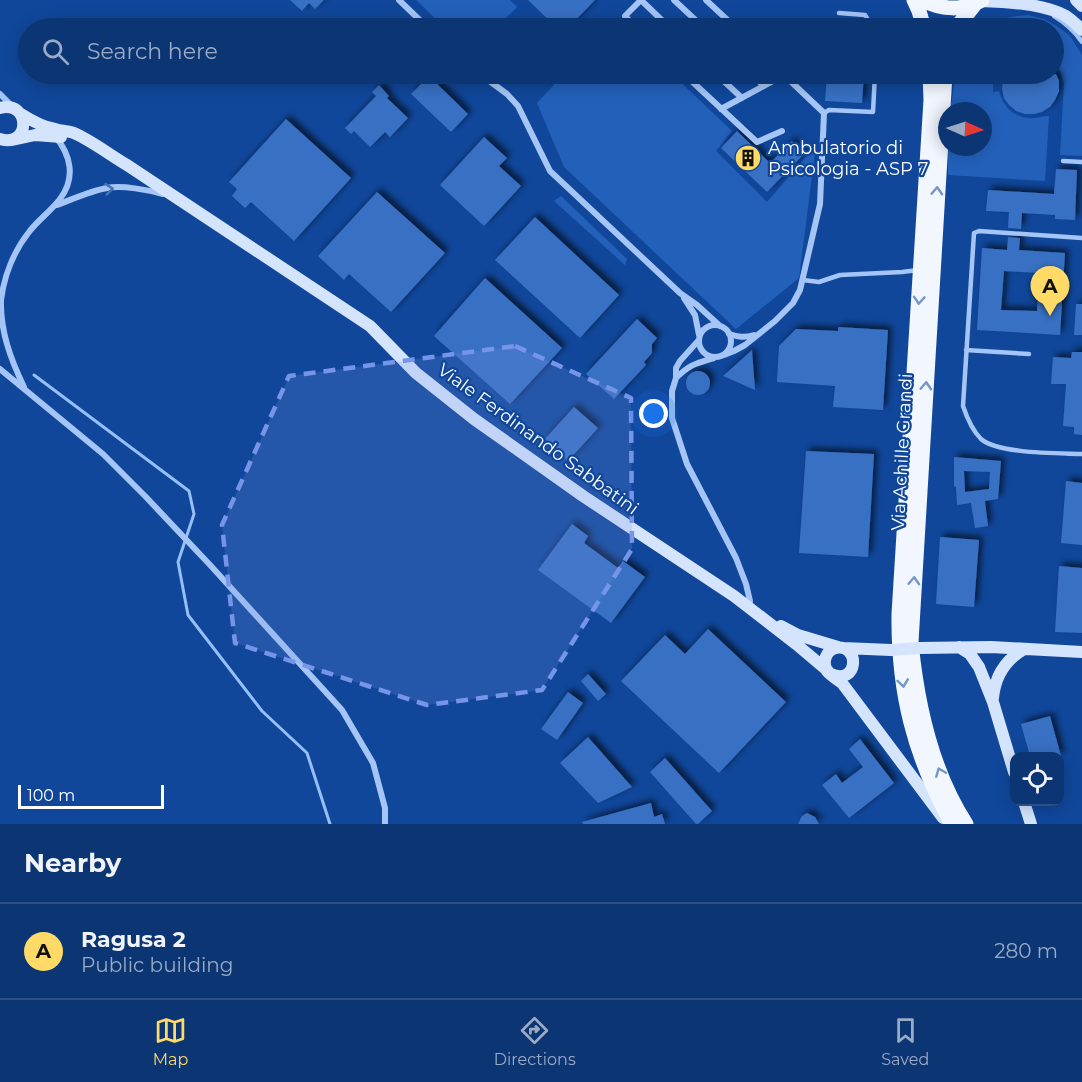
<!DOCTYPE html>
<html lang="en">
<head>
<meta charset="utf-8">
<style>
  body { margin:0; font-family:Montserrat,sans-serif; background:#153d79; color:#f1f3f6 }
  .controls { position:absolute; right:18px; bottom:18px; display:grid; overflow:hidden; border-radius:12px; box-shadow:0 3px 15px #0003 }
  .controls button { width:54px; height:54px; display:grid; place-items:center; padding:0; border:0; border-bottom:2px solid #2c5086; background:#0c3574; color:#f1f3f6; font:30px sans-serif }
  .compass { position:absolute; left:938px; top:102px; width:54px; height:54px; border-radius:50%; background:#0c3574; box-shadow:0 3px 15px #0003; rotate:93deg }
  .scale { position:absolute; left:18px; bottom:15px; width:146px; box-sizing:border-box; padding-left:6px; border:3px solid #fff; border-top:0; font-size:16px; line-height:21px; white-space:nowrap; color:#fff; -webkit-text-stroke:4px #10479b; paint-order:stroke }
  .you { position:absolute; left:654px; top:414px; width:21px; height:21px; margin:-15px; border:4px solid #fff; border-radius:50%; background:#1a73e8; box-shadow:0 0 0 9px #1a73e833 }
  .badge { display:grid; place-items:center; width:39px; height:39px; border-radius:50%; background:#ffda67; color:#111; font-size:20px; font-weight:700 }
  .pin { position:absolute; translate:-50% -50px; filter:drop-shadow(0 2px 3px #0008) }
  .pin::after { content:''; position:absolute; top:32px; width:21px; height:18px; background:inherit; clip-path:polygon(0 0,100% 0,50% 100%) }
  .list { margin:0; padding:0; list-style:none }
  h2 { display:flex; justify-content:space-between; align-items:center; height:78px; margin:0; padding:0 24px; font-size:26px }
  h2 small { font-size:20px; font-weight:400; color:#9aabc5 }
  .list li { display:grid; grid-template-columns:39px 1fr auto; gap:18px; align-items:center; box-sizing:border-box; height:96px; padding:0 24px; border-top:2px solid #2c5086 }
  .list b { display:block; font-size:22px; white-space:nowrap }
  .list p { margin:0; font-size:20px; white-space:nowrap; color:#9aabc5 }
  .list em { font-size:20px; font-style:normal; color:#9aabc5 }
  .icon { flex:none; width:33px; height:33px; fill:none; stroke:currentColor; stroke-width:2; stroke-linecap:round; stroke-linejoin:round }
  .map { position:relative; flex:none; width:1082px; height:824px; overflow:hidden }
  .search { position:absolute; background:#0c3574; box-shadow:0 3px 15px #0003; left:18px; right:18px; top:18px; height:66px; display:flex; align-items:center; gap:15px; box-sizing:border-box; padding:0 21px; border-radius:33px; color:#9aabc5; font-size:22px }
  .sheet { height:174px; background:#0c3574 }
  nav { display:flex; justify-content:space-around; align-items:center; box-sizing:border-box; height:84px; border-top:2px solid #2c5086; background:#0c3574; font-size:16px; color:#9aabc5 }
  nav a { display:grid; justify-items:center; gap:3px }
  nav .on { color:#ffda67 }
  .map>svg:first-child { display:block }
  .green { fill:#2360ba }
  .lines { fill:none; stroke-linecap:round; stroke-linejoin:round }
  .stream { stroke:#95bff8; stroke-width:3 }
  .building { fill:#3970c3; fill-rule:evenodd; filter:url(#shadow) }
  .lane { stroke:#a4c5f5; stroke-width:4.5 }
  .street { stroke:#a4c5f5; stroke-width:6 }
  .secondary { stroke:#d4e4fd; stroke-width:12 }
  .primary { stroke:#f1f6ff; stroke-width:15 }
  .secondary-bridge { stroke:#d4e4fd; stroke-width:12 }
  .oneway { stroke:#4473ba }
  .oneway2 { stroke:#7596c8 }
  .marked { fill:#7795e8; fill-opacity:0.2; stroke:#7795e8; stroke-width:4.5; stroke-dasharray:12 8; stroke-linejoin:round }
  .labels { text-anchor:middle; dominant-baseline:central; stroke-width:4.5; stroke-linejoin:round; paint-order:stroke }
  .poi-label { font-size:18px; fill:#fff; stroke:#10479b; text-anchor:start }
  .street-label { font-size:18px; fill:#fff; stroke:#10479b }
</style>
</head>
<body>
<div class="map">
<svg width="1082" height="824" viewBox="0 0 1082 824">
  <defs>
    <filter id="shadow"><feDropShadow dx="4" dy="-4" stdDeviation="3" flood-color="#0009"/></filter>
  </defs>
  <rect width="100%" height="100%" fill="#10479b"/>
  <!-- green -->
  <path class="green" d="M 416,0 L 510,0 L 517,7 L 496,28 L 445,28 Z
    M 1028,15 L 1044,19 L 1057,26 L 1070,36 L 1082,55 L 1082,156 L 1060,155 L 1064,83 L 1059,68 L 1054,61 L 1054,28 L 983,28 C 997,19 1012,16 1028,15 Z
    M 564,74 L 672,74 L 732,131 L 716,151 L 767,202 L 816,145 L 799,278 L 736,329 L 564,167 L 537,103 Z
    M 956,74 L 995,74 L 993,79 L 993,92 L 999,91 C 1003,106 1013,117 1029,118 C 1036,119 1042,116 1049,116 L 1045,181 L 948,175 L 948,147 L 983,147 L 983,111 L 950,111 Z
    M 561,196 L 627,259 L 625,265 L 554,201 Z"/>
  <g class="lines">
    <!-- stream -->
    <path class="stream" d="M 34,375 L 189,491 L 194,514 L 178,562 L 188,615 L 262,711 L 307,753 L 330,824"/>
  </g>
  <!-- building -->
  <path class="building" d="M 290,0 L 324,0 L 315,9 L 309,3 L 302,11 Z
    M 528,0 L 595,0 L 568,28 L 557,28 Z
    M 827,74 L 864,74 L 862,103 L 825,101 Z
    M 1005,74 L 1056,74 L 1059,81 L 1059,91 L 1055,100 L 1050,107 L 1042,112 L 1034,114 L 1025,114 L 1016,111 L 1009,105 L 1004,98 L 1002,89 L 1003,80 Z
    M 429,76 L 468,114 L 451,132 L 411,94 Z
    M 379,85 L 389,96 L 387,98 L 408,118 L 390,137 L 385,132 L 370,147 L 354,131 L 351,134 L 345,128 L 376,96 L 372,92 Z
    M 286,119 L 351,178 L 294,241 L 251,202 L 245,208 L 232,196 L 237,189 L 229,182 Z
    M 737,131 L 770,163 L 792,141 L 805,153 L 767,192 L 721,148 Z
    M 484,137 L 507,158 L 499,166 L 521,186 L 484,226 L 440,185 Z
    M 1056,169 L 1077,170 L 1075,220 L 1055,219 L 1055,215 L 1022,213 L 1021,229 L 1008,228 L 1009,212 L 986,211 L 988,190 L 1054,194 Z
    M 377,192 L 445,253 L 391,312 L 349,274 L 344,280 L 318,256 Z
    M 535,217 L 619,295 L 580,338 L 495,260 Z
    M 1008,237 L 1020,238 L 1019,250 L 1065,253 L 1060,335 L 977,330 L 982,248 L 1007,250 ZM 1004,271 L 1039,273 L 1037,311 L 1001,310 Z
    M 485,278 L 562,348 L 510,404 L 434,336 Z
    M 1076,304 L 1082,304 L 1082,335 L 1074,335 Z
    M 637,319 L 657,338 L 652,344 L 652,353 L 644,362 L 646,365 L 614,399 L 586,374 Z
    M 838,327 L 888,330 L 883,410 L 833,407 L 835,386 L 777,382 L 779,346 L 796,329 L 838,331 Z
    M 752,350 L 755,390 L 723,376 Z
    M 1072,352 L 1082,352 L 1082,435 L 1074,434 L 1074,427 L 1063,426 L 1066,384 L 1051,384 L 1053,357 L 1071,358 Z
    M686 383a12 12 0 1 1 24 0a12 12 0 1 1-24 0Z
    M 574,407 L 598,428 L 568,461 L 545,439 Z
    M 806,451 L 874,454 L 868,557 L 799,553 Z
    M 954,457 L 1001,461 L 998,499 L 985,501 L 988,526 L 975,528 L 971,503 L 957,505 L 956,487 L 954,486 ZM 964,471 L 990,472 L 989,489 L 965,492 Z
    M 1066,481 L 1082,483 L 1082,545 L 1061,543 Z
    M 572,524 L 588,536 L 584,543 L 618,568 L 623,561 L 645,577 L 611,623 L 538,570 Z
    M 940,537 L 979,540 L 974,607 L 936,604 Z
    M 1059,566 L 1082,568 L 1082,633 L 1055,632 Z
    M 708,629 L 786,702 L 719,773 L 621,681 L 665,635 L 685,654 Z
    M 588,674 L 606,694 L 598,701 L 581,681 Z
    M 568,692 L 583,703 L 557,740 L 541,729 Z
    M 1050,716 L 1061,756 L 1030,756 L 1021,724 Z
    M 588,737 L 632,787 L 598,803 L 560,763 Z
    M 860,739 L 894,783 L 849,818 L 822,785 L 836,774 L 842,783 L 863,767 L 849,749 Z
    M 665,758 L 712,811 L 698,824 L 696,824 L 650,772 Z
    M 651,803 L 654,817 L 662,814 L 665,824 L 583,824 L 582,822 Z
    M 807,813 L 815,817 L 819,824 L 798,824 L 802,816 Z"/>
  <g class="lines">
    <!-- lane -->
    <path class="lane" d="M 839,13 L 865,15 L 873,28
      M 1054,16 C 1066,23 1074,30 1082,42
      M 824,113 L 829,110 L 873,112 L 875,74
      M 1063,161 L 1082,162
      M 1082,238 L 979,231 L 974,233 L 963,406 C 967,418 972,430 981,439 C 998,454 1058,453 1082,454
      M 803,280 L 819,282 L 840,275 L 902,272 L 918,270
      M 966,350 L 1029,354"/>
    <!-- street -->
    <path class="street" d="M 399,0 L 428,28
      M 641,0 L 670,28
      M 674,0 L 704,28
      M 706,0 L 736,28
      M 637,28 L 625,16 L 641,0
      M 480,74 L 507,94 L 518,106 L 550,171 L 680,293 L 697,305 L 720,326
      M 684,74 L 757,142 L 782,131
      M 716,74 L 742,98
      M 751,74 L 764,86
      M 0,94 L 13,107
      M 721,109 L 784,75
      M 57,205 C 73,199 90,191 107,188 C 122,185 148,190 163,194
      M 684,298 L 695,315 L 699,335
      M699 341a16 16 0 1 1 32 0a16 16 0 1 1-32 0Z
      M 729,334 C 738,337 744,338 754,335
      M 698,341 L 680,361 L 676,368 L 676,378 L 672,391 L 672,418 L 687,464 L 736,558 L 746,584 L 750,601 L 749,608
      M 724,355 L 734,351 L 745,345 L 775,321 L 793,303 L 800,290 L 820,204 L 824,113 L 783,74
      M 0,369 L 103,454 L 145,496 L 211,566 L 342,710 L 373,763 L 385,808 L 385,824
      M 676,378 C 690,364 697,363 714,358
      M 24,387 C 11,360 0,331 1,300 C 4,276 14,251 29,232 C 38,220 51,211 60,199 C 76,178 71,155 55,136"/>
    <!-- secondary -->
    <path class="secondary" d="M 1076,0 L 1082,6
      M 979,1 C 1006,2 1035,3 1060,13 C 1068,16 1075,23 1082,30
      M 0,108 C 31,100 31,148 0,139
      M 21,114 C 32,121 43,127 55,129 C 62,131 68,131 74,133 C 92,141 110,155 127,165 L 370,326 L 416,373 L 474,419 L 583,496 L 734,596 L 796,644 L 828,671
      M 12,140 L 35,135 L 61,137
      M 781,626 L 798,635 L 838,647
      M 959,647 L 970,654 L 979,667 L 993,702 L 1014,772
      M 843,648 L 891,650
      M 919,648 L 991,647 L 1082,652
      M 831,674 C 859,686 860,643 836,648 C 826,650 822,662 827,671 C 831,676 837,679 842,683 C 845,687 848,691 851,695 L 943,818
      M 993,698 C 995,676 1005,660 1024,649
      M 1024,802 L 1031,824"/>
    <!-- primary -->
    <path class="primary" d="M 914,0 L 919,11 L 924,28
      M 923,0 C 942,10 963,11 982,0
      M 956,28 L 975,4
      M 930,74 L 931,100 L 899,614 C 898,692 914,755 952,824
      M 945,74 L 911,642 C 917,705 931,770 966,824"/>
    <!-- secondary-bridge -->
    <path class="secondary-bridge" d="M 891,650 L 919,648"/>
  </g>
  <!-- one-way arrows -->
  <defs><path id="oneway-chevron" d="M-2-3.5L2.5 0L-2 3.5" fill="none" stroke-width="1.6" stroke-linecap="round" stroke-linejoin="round" transform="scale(1.5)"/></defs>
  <use class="oneway" href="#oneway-chevron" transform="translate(109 189) rotate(-6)"/>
  <g class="oneway2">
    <use href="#oneway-chevron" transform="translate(937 191) rotate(-87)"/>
    <use href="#oneway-chevron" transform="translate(919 300) rotate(94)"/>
    <use href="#oneway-chevron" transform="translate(926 386) rotate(-87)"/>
    <use href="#oneway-chevron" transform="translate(914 581) rotate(-87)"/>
    <use href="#oneway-chevron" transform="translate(903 683) rotate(82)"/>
    <use href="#oneway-chevron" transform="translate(940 772) rotate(-112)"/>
  </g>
  <!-- marked area -->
  <path class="marked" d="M 515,346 L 631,398 L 632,549 L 542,690 L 427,705 L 235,643 L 222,525 L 289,376 Z"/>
  <!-- icons -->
  <defs>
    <symbol id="building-disc" viewBox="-11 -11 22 22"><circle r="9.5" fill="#ffda67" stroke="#10479b"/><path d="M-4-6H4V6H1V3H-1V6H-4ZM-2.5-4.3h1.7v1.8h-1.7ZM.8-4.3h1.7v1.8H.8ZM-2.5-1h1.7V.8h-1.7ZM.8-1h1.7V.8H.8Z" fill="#111"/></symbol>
  </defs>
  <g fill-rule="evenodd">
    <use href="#building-disc" x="733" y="143" width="30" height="30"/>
  </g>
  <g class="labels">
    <!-- poi labels -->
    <g class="poi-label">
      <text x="768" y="148">Ambulatorio di<tspan x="768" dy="21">Psicologia - ASP 7</tspan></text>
    </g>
    <!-- street labels -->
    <g class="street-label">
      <text transform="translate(538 439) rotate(36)">Viale Ferdinando Sabbatini</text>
      <text transform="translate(902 452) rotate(-87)">Via Achille Grandi</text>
    </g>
  </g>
</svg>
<div class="controls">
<button><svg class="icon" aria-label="locate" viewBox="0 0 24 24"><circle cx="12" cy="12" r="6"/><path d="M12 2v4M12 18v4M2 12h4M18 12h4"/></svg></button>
</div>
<svg class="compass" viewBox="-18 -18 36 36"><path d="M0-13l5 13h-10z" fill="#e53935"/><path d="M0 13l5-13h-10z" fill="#9aabc5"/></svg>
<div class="scale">100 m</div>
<div class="you"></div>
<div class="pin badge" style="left:1050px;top:316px">A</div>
<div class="search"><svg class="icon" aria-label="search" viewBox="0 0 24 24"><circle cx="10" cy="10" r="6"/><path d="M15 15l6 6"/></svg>Search here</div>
</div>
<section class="sheet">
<h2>Nearby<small></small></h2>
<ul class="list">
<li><span class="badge">A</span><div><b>Ragusa 2</b><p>Public building</p></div><em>280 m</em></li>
</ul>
</section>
<nav>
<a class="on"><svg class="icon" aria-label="map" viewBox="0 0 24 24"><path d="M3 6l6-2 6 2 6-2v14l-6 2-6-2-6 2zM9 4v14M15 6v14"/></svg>Map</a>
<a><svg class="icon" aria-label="directions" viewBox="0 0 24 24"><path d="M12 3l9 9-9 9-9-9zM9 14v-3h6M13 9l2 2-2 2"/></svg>Directions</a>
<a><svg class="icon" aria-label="saved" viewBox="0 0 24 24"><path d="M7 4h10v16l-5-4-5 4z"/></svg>Saved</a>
</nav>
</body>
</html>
